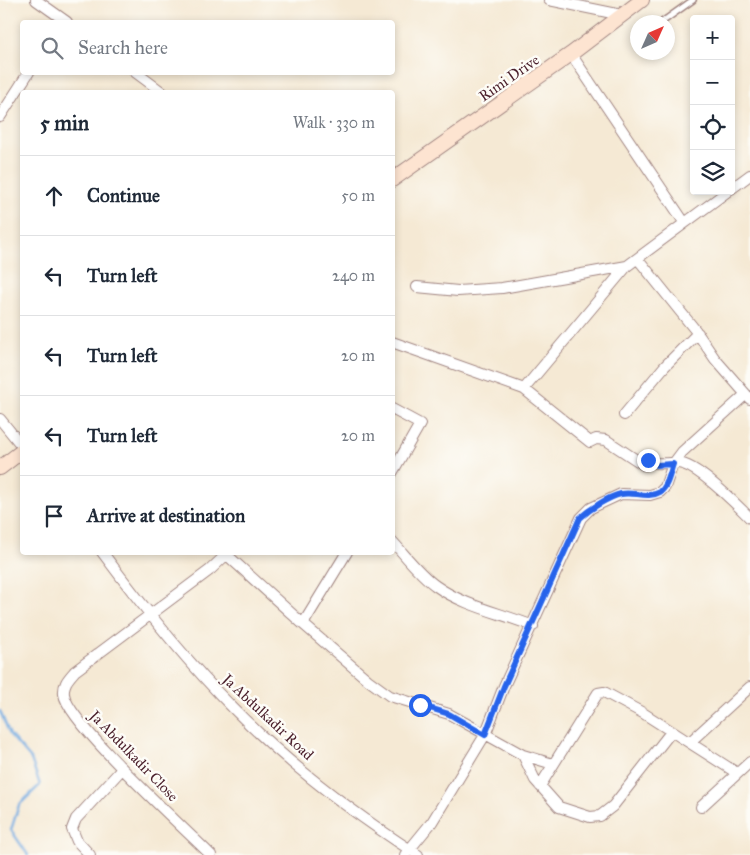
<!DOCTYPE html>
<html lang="en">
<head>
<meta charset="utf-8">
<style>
  body { margin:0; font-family:"IM FELL Great Primer",serif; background:#f6f6f7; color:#1f2937 }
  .controls { position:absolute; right:15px; top:15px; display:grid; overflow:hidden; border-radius:5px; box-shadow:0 2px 8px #0003 }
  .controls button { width:45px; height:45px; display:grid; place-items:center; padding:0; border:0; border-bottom:1px solid #e0e1e3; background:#fff; color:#1f2937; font:25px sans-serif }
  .compass { position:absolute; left:630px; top:15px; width:45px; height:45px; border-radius:50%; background:#fff; box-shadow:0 2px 8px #0003; rotate:45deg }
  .stop { position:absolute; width:15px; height:15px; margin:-11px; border:4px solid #2563eb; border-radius:50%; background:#fff }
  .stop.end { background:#2563eb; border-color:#fff; box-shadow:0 1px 5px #0008 }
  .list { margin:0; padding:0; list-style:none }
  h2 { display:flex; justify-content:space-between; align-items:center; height:65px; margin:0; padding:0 20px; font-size:21px }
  h2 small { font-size:16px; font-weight:400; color:#747a83 }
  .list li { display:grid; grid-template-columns:32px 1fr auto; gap:15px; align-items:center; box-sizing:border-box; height:80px; padding:0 20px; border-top:1px solid #e0e1e3 }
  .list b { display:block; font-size:19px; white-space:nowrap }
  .list em { font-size:16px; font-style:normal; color:#747a83 }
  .icon { flex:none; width:28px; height:28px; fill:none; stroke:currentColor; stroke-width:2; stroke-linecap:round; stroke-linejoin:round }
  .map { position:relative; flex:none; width:750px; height:855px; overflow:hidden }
  .search { position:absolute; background:#fff; box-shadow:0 2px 8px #0003; left:20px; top:20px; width:375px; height:55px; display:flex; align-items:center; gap:12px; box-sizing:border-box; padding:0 18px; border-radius:5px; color:#747a83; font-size:19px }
  .panel { position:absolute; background:#fff; box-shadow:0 2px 8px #0003; left:20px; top:90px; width:375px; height:465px; border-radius:5px }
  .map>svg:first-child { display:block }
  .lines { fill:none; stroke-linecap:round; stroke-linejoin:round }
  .stream { stroke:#6fa8df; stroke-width:2.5 }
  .lane-casing { stroke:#a08480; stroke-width:8 }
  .street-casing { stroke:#a08480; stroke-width:12 }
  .secondary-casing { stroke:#a08480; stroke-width:16 }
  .lane { stroke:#fff; stroke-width:5 }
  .street { stroke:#fff; stroke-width:10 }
  .secondary { stroke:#fde4d1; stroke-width:14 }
  .route { stroke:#2563eb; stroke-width:6 }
  .labels { text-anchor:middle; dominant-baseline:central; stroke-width:5; stroke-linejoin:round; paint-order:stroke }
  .street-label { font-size:15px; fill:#4a1f2b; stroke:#fdfcf7 }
</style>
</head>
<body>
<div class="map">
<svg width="750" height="855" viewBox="0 0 750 855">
  <rect width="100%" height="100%" fill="#fdfcf7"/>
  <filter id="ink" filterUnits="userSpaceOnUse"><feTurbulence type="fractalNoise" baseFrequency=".02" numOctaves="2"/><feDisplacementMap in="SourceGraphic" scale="10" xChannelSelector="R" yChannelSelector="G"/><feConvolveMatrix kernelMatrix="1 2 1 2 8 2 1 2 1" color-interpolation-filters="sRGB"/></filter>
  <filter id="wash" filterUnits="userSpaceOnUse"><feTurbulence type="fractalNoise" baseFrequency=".0096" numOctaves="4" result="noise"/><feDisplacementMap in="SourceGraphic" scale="20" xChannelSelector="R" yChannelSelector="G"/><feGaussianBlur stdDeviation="1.12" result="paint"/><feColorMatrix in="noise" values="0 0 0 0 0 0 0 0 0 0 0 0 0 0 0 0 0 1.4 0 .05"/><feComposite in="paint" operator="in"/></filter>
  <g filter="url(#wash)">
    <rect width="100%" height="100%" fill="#f5e9d4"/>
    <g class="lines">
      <!-- stream -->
      <path class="stream" d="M 0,711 L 10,735 L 31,759 L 40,785 L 19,805 L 11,830 L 28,855"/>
    </g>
  </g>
  <g filter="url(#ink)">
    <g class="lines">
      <defs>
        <path id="lane" d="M 662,22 L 693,0"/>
        <path id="street" d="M 36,0 L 67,22
          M 549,0 L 622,15
          M 571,54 L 684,222
          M 135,72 L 162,92
          M 0,117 L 29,72
          M 731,189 L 750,175
          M 638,259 L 696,331 L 715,359 L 750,399
          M 417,287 L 458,291 L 502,288 L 627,266 L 728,191
          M 392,342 L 524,389 L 590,442 L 596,439 L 606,440 L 644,465 L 648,460 C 659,466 666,462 678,463 C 697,464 736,504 750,518
          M 524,389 L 627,266
          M 392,409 L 420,424 L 392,473
          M 624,415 L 664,367 L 698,333
          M 0,419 L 22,446
          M 392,541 C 406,556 419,574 436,586 C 464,606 501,613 533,626
          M 102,552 C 143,607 186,661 234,709 C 288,764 353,813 418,855
          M 227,555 L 303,624 L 368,680 L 390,696 L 449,714 L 523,755 L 535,780 L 559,807 L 590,817 L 600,816 L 613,806 L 671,732
          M 303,624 L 347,552
          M 690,742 L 750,687
          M 523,755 L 553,764
          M 540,786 L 598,693 L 604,692 L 643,713 L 737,773
          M 701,807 L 750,762
          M 90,855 L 77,841 L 72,829 L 76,819 L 122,769
          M 211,855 C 185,829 67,722 64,694 C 63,684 68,679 75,671 L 210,570 L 229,552
          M 405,855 L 432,822 L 485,735 L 504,686 L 581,518 L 591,508 L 621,494 L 650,495 L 660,492 L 665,487 L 673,464 L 682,452 L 745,395"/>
        <path id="secondary" d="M 392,180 L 571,54 L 642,0
          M 0,468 L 22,451"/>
      </defs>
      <!-- lane casing -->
      <use href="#lane" class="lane-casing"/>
      <!-- street casing -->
      <use href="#street" class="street-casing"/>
      <!-- secondary casing -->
      <use href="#secondary" class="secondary-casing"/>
      <!-- lane -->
      <use href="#lane" class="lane"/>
      <!-- street -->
      <use href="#street" class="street"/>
      <!-- secondary -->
      <use href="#secondary" class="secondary"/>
    </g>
  </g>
  <g class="lines" filter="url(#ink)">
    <!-- route -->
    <path class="route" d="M 420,705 L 449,714 L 485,735 L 504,686 L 580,518 C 590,509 608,497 621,494 C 633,491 648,499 660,492 C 668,487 670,472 673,464 L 657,465 L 648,460"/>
  </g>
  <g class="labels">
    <!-- street labels -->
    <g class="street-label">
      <text transform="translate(509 78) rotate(-35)">Rimi Drive</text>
      <text transform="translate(268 717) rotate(43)">Ja Abdulkadir Road</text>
      <text transform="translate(134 756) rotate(46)">Ja Abdulkadir Close</text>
    </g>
  </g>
</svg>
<div class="controls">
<button>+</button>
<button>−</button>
<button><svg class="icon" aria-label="locate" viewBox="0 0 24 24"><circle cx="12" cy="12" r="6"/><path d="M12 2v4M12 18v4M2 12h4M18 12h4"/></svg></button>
<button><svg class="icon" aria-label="layers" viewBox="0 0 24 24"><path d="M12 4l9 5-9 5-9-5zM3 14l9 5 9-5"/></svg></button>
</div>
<svg class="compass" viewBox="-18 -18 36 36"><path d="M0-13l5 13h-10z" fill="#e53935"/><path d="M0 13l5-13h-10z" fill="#747a83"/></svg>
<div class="stop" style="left:420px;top:705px"></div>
<div class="stop end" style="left:648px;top:460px"></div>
<div class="search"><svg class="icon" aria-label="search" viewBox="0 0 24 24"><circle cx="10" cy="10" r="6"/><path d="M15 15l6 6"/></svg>Search here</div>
<section class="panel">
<h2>5 min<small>Walk · 330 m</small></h2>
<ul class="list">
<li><svg class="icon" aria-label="ahead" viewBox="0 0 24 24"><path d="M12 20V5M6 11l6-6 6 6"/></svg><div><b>Continue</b></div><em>50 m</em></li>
<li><svg class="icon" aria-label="left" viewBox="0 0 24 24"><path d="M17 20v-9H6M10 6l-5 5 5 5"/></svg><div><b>Turn left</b></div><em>240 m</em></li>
<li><svg class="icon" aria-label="left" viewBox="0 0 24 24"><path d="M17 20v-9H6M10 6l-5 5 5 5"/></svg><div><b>Turn left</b></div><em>20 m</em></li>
<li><svg class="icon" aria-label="left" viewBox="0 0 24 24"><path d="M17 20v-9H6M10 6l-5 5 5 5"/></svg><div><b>Turn left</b></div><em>20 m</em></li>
<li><svg class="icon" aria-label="arrive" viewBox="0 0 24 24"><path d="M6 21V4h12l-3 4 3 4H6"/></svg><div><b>Arrive at destination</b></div></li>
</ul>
</section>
</div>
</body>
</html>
